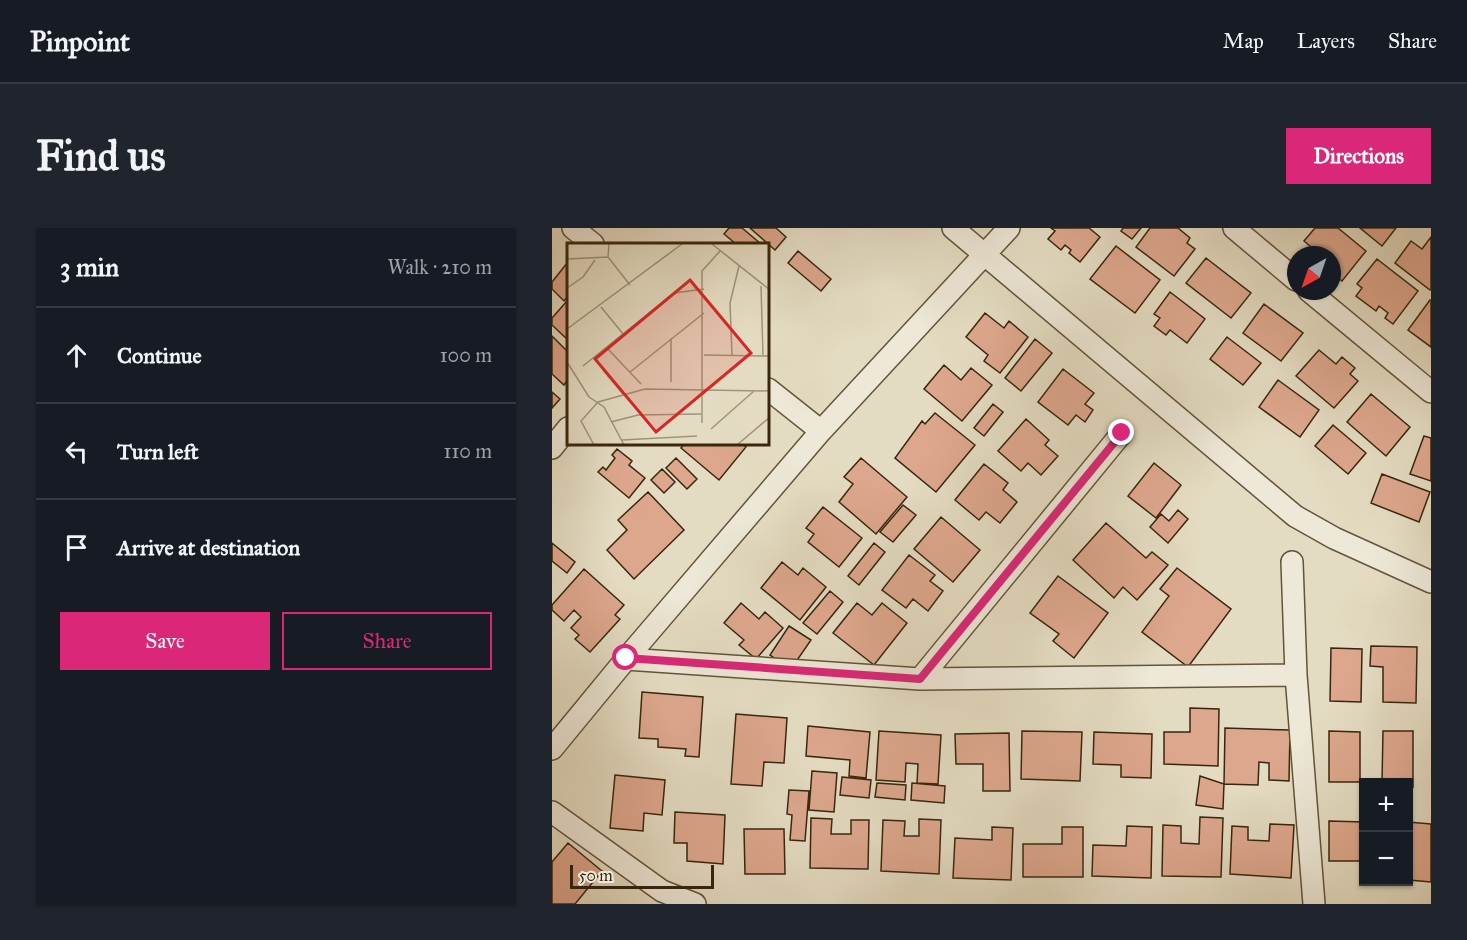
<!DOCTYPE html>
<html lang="en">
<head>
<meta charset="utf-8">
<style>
  body { margin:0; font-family:"IM FELL Great Primer",serif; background:#20242c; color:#f1f3f6 }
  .controls { position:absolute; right:18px; bottom:18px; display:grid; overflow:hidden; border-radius:0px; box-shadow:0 2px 4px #0004 }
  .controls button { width:54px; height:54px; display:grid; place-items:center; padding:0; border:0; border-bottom:2px solid #363941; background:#171b24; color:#f1f3f6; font:30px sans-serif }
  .compass { position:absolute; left:735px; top:18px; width:54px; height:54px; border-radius:50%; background:#171b24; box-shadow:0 2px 4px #0004; rotate:220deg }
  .scale { position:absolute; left:18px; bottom:15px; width:144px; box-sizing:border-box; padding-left:6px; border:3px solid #39260c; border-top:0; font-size:16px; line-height:21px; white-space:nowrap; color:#39260c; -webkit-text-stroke:4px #ede8d7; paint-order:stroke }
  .stop { position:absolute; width:18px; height:18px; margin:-14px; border:4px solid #db2777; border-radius:50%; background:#fff }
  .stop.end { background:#db2777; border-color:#fff; box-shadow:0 2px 6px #0008 }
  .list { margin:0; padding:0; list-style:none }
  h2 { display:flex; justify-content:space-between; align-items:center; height:78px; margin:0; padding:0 24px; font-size:26px }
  h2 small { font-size:20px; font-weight:400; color:#9ea1a6 }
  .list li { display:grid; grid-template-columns:39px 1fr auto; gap:18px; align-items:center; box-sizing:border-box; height:96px; padding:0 24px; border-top:2px solid #363941 }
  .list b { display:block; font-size:22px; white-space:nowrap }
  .list em { font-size:20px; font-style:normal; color:#9ea1a6 }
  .actions { display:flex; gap:12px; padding:18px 24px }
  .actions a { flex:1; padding:14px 0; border:2px solid #db2777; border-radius:0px; text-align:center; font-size:21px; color:#db2777 }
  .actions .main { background:#db2777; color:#fff }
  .icon { flex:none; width:33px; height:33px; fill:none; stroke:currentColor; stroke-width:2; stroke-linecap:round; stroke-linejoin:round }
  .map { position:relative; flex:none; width:879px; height:676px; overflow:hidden; border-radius:0px }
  header { display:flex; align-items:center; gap:36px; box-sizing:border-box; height:84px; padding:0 30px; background:#171b24; border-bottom:2px solid #363941 }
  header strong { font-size:28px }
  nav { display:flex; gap:33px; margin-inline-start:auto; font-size:21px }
  .intro { display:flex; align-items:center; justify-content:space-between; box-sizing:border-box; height:144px; padding:0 36px }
  h1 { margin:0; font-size:42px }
  .button { padding:15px 27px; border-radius:0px; background:#db2777; color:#fff; font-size:21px; font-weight:700 }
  main { display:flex; gap:36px; padding:0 36px }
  aside { flex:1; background:#171b24; border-radius:0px; box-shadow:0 2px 4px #0004 }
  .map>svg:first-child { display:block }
  .building { fill:#dda78d; stroke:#39260c; stroke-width:1.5 }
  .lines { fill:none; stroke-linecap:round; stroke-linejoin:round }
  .street-casing { stroke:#64543a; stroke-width:24 }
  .street { stroke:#ede8d7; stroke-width:21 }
  .route { stroke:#db2777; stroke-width:8 }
  .inset-road { fill:none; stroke:#a09379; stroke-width:1.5 }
  .view { fill:#d62828; fill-opacity:0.15; stroke:#d62828; stroke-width:3 }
  .inset-edge { fill:none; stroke:#39260c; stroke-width:3 }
</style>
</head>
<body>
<header>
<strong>Pinpoint</strong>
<nav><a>Map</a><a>Layers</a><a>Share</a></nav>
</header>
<div class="intro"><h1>Find us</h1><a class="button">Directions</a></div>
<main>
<aside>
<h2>3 min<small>Walk · 210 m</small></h2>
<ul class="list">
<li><svg class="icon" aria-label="ahead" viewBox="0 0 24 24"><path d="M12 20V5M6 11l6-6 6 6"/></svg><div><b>Continue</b></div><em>100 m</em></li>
<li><svg class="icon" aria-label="left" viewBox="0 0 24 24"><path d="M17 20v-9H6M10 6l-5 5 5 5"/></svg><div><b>Turn left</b></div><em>110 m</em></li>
<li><svg class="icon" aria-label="arrive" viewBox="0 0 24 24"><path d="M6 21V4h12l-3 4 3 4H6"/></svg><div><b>Arrive at destination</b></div></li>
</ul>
<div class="actions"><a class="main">Save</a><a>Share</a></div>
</aside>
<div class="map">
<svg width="879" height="676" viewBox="0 0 879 676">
  <rect width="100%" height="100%" fill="#e4dcc2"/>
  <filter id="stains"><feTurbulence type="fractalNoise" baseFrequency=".00333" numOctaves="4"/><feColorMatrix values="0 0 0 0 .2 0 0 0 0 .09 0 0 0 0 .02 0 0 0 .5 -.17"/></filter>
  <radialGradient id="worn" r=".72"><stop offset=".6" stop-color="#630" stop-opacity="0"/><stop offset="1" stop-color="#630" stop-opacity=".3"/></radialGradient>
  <!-- building -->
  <path class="building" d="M 177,0 L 190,0 L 209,16 L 184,16 L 172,6 Z
    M 198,0 L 224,0 L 234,9 L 223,22 Z
    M 499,0 L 537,0 L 548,9 L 528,34 L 517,25 L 519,22 L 513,17 L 509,22 L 496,11 L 503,3 Z
    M 571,0 L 589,0 L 580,11 L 569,3 Z
    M 598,0 L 626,0 L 638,10 L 635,15 L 643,21 L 622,48 L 584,19 Z
    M 763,0 L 786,0 L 814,23 L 790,53 L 780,45 L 780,27 L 753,27 L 759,19 L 752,13 Z
    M 808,0 L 844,0 L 830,18 Z
    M 879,9 L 879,61 L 878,62 L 843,35 L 859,13 L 870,21 Z
    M 564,18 L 608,52 L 583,85 L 538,51 Z
    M 246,23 L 279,51 L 269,63 L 236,35 Z
    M 654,30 L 699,65 L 679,90 L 634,55 Z
    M 825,31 L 866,63 L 841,96 L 833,90 L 836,85 L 827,78 L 824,83 L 804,68 L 810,60 L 805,56 Z
    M 16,34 L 16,68 L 12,73 L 0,61 L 0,54 Z
    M 618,64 L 653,91 L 635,115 L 618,102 L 614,107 L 602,98 L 608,90 L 602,86 Z
    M 16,72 L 16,112 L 0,97 L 0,90 Z
    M 878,72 L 879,73 L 879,119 L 856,102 Z
    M 712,76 L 751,105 L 729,133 L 691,105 Z
    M 433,85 L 452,100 L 457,93 L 476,109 L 448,145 L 432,133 L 436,127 L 414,109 Z
    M 0,108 L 16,124 L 16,151 L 12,157 L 0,146 Z
    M 675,109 L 709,135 L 691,157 L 658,131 Z
    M 483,111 L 500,125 L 469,163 L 453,150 Z
    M 767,122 L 784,136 L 790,129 L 803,140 L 798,146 L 806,153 L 782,180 L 744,148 Z
    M 392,137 L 409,152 L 419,140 L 440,157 L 410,193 L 372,161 Z
    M 511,141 L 542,165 L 533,176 L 541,182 L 533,194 L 524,187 L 516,197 L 486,174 Z
    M 726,152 L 767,182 L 748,209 L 707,179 Z
    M 0,164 L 8,171 L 0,180 Z
    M 819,166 L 858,199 L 834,228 L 795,194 Z
    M 441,176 L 451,184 L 432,208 L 422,200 Z
    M 383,185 L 423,217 L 384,264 L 343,230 L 370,193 L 373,196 Z
    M 474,191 L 497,212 L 493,217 L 506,228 L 489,247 L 476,235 L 469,243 L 446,223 Z
    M 781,197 L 814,225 L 796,246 L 763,218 Z
    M 872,208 L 879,210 L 879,253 L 858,246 Z
    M 132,216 L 190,216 L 194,219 L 167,252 L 129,220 Z
    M 65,221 L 80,233 L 77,237 L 93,250 L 77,270 L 46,244 L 51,239 L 54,242 L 63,230 L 60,227 Z
    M 124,230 L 145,251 L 135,261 L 114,240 Z
    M 309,230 L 355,269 L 324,306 L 287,274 L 301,256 L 292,249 Z
    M 602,235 L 629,257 L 604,290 L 576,268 Z
    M 432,236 L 456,255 L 451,262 L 465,274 L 448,295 L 434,284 L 427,292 L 403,272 Z
    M 110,241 L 123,254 L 112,265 L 99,252 Z
    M 830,246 L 878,264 L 867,294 L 819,275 Z
    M 96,264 L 132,302 L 82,351 L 55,322 L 75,302 L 66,292 Z
    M 351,277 L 364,287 L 341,314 L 328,304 Z
    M 271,279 L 310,310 L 287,339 L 256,314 L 262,306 L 254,300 Z
    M 626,282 L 636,291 L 616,315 L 598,299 L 609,286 L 617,293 Z
    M 389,289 L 428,322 L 401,354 L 362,321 Z
    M 554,295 L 594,330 L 600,324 L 616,337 L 585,372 L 571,359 L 562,370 L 521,332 Z
    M 0,315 L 23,334 L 15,345 L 0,333 Z
    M 322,315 L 333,324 L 307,357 L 296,348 Z
    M 357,327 L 383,347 L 378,353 L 391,363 L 376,383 L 361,371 L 354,380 L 330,362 Z
    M 230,334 L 246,347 L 251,340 L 274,359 L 248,392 L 209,360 Z
    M 625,340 L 679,381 L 636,439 L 590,404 L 617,368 L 608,361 Z
    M 32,341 L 72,377 L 63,387 L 68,391 L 38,424 L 23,411 L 27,407 L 19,400 L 29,389 L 22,382 L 12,393 L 0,382 L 0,377 Z
    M 506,348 L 556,385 L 522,430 L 501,413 L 507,406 L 478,385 Z
    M 278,363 L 291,374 L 265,406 L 251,395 Z
    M 189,375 L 207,391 L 213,384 L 231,400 L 204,431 L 187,417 L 192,412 L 172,395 Z
    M 305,375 L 320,387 L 330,375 L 355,395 L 322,437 L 281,405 Z
    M 237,398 L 259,412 L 239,441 L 218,427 Z
    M 819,418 L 865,419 L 864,475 L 831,474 L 831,439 L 818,438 Z
    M 779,420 L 810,421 L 809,474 L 778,473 Z
    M 90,464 L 151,469 L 147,529 L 133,528 L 134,521 L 106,519 L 106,511 L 87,510 Z
    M 638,480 L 667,481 L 666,538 L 612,536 L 612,504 L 638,504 Z
    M 184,486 L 235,490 L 232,535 L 212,534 L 210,558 L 179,556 Z
    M 256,498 L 318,504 L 314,550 L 297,548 L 298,532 L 254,528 Z
    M 673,500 L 738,502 L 737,553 L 717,552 L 717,535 L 707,534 L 706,557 L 672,556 Z
    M 327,503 L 389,507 L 386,556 L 365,555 L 366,536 L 354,535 L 353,554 L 324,552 Z
    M 470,503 L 530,504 L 528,553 L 469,551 Z
    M 777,503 L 808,504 L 808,554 L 777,554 Z
    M 831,503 L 861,503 L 861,559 L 856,559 L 856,554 L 830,554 Z
    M 542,504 L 600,506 L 599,550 L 569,549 L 569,537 L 541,536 Z
    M 457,505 L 458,563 L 431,563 L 431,536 L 404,536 L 403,506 Z
    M 260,543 L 285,545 L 282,584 L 257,582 Z
    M 63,547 L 113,552 L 110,587 L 92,585 L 91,603 L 58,600 Z
    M 648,548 L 672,556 L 671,581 L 644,577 Z
    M 290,549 L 319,552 L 317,570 L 288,567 Z
    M 325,555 L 354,557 L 353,572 L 323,569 Z
    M 360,555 L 393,558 L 392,575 L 359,572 Z
    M 237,562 L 257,563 L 253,613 L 238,612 L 240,587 L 235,586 Z
    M 123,584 L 173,587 L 171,636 L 135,633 L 135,615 L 122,615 Z
    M 648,589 L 671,590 L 669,649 L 610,648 L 611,597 L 629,598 L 629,615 L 647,616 Z
    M 259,590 L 280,591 L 279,606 L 299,606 L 299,592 L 317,592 L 316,641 L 258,640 Z
    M 367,591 L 389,592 L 387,646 L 329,643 L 331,592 L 353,593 L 352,608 L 367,608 Z
    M 777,593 L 812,594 L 812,633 L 777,633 Z
    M 856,594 L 879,596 L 879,654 L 857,652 L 860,624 L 856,624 Z
    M 718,596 L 742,597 L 739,650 L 678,646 L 680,598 L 696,599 L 696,612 L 717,613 Z
    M 575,598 L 600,599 L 599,650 L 540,648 L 541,617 L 574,618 Z
    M 440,599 L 461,600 L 459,652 L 401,650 L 403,610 L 440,612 Z
    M 510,599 L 531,599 L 531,649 L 471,649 L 471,616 L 510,616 Z
    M 192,601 L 232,601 L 233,646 L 193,646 Z
    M 16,615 L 50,643 L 23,676 L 0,676 L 0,634 Z"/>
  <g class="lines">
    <defs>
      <path id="street" d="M 21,0 L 41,16
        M 401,0 L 743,288 L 782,310 L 879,354
        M 682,0 L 744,52
        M 757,63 L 879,164
        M 216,161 L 269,203
        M 0,220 L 16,200
        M 740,334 L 744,447 L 762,676
        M 74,431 L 368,451 L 744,447
        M 368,451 L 570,205
        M 0,521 L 74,431 L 269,203 L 457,0
        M 0,584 L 110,663 L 143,676"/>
    </defs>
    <!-- street casing -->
    <use href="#street" class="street-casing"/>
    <!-- street -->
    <use href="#street" class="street"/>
  </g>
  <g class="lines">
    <!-- route -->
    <path class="route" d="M 74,430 L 368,451 L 570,205"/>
  </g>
  <!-- overview -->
  <g transform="translate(15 15)">
    <rect width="202" height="202" fill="#e4dcc2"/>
    <path class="inset-road" d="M 42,1 L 41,14 L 63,42M 145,1 L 203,47M 0,16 L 41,14M 194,43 L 196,112M 0,45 L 16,34 L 28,17M 34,64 L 57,92M 0,86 L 115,1M 104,95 L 104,139M 40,105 L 74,141M 137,112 L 203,113M 165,112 L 163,60 L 172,23M 0,119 L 22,154 L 37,164 L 57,202M 16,123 L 107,50 L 137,46M 36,127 L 56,151M 63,129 L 137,70M 44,179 L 71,172 L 134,171M 135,180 L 135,28 L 153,8M 144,186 L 187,148M 55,197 L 130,193M 27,202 L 14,178 L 31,159 L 78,146 L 203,148M 170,202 L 203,174"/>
    <path class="view" d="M 123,37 L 184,110 L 89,189 L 28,116 Z"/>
    <rect width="202" height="202" class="inset-edge"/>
  </g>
  <rect width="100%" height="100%" filter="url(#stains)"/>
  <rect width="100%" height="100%" fill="url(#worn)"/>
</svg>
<div class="controls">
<button>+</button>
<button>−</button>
</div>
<svg class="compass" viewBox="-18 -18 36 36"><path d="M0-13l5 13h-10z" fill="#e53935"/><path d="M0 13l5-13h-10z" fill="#9ea1a6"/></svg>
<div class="scale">50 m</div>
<div class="stop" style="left:74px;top:430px"></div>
<div class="stop end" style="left:570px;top:205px"></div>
</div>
</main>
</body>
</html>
